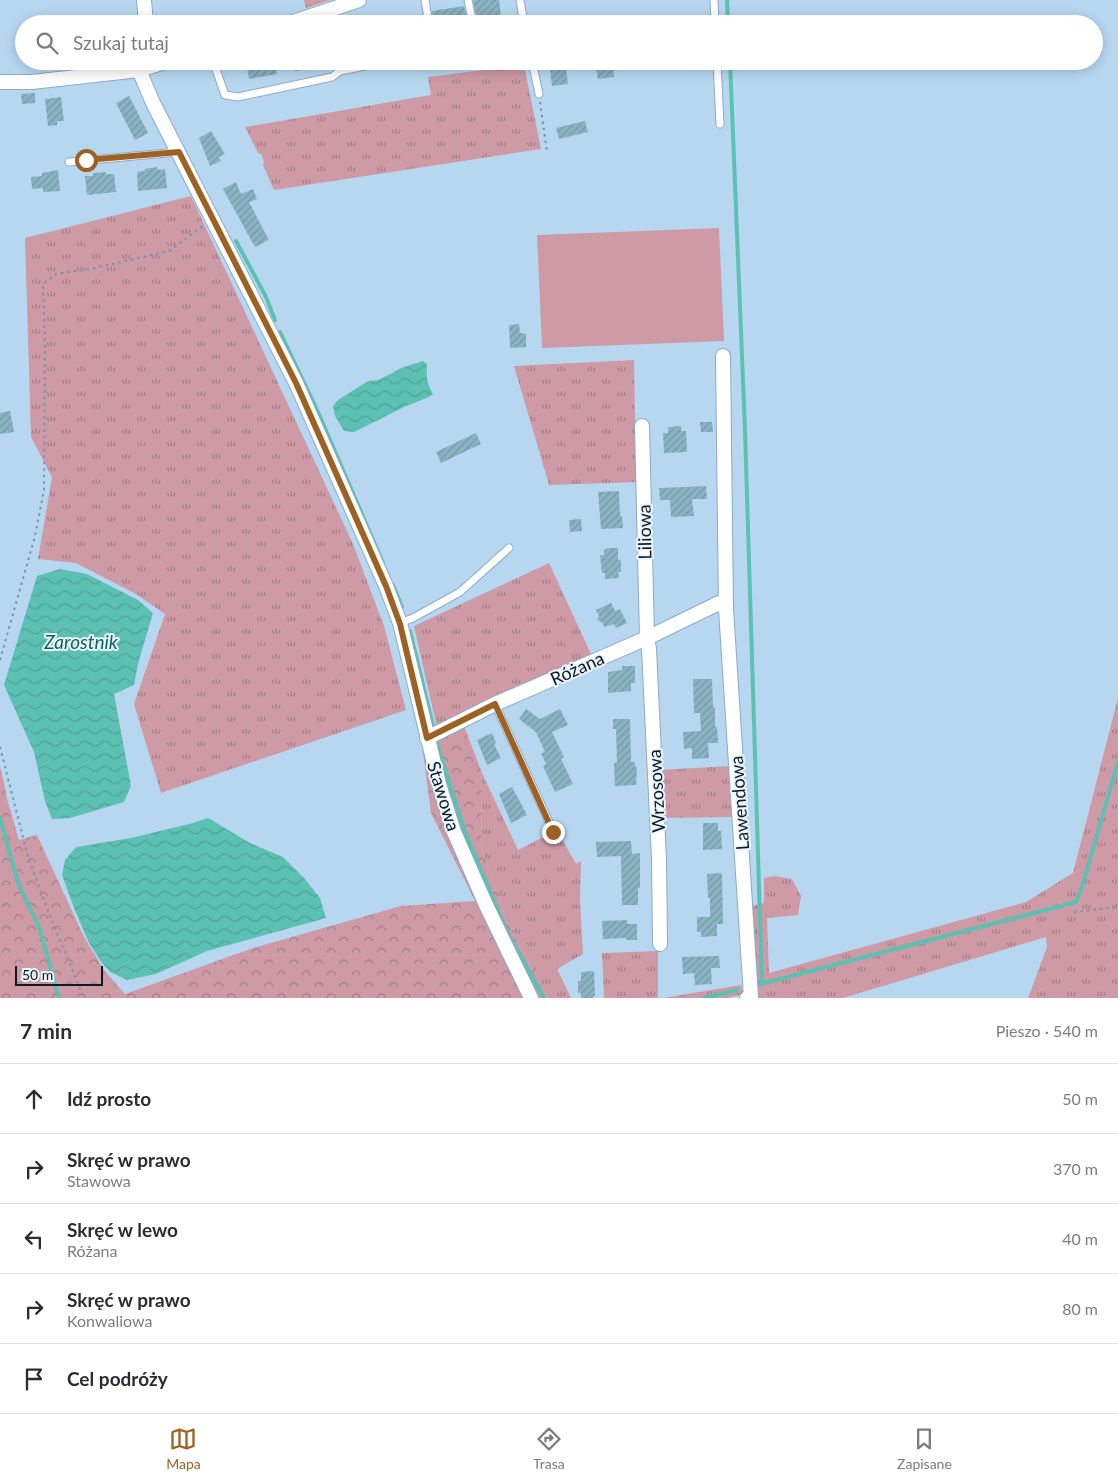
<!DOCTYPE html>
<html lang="pl">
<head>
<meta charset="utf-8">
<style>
  body { margin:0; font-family:Lato,sans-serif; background:#f2f2f3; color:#2b2b33 }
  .scale { position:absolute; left:15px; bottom:12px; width:88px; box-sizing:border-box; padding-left:5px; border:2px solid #0d1923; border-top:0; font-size:14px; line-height:18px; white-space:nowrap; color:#0d1923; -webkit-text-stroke:4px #ebf5fd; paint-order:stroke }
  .stop { position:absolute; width:15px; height:15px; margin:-11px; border:4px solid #9d6223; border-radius:50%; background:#fff }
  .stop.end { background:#9d6223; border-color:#fff; box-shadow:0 1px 5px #0008 }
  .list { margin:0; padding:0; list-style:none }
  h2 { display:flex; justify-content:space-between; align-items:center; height:65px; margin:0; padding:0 20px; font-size:21px }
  h2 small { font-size:16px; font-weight:400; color:#7c7c81 }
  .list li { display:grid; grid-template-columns:32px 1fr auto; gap:15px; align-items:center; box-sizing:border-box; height:70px; padding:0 20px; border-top:1px solid #e1e1e2 }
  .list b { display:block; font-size:19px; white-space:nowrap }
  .list p { margin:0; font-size:16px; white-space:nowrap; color:#7c7c81 }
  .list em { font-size:16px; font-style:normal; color:#7c7c81 }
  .icon { flex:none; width:28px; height:28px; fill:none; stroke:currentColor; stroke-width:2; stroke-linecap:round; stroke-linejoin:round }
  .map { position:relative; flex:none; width:1118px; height:998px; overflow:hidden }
  .search { position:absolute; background:#fff; box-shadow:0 2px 12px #0003; left:15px; right:15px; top:15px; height:55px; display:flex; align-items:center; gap:12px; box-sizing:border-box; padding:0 18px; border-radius:28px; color:#7c7c81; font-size:19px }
  .sheet { height:415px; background:#fff }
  nav { display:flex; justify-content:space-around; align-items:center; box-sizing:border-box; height:70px; border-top:1px solid #e1e1e2; background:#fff; font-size:14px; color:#7c7c81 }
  nav a { display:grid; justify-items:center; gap:2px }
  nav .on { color:#9d6223 }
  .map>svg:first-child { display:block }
  .grass { fill:url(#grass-tufts) }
  .forest { fill:url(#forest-crowns) }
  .park { fill:#cd9aa6 }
  .water { fill:url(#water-waves) }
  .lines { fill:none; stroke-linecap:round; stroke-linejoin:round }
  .stream { stroke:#5cc1b2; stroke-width:4 }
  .building { fill:url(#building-hatch) }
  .lane-casing { stroke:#8cabc4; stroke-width:9 }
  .street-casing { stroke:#8cabc4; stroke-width:16 }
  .path { stroke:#7b94a8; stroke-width:2; stroke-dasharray:2.5 4; stroke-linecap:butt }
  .lane { stroke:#fff; stroke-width:7 }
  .street { stroke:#fff; stroke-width:14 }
  .route { stroke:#9d6223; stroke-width:6 }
  .labels { text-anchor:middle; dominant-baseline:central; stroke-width:4; stroke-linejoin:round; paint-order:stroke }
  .street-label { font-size:18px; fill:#0d1923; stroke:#ebf5fd }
  .water-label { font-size:19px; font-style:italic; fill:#0e6359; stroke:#ebf5fd }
</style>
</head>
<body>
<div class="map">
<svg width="1118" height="998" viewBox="0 0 1118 998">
  <defs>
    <pattern id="grass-tufts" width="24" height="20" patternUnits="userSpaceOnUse" patternTransform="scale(1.25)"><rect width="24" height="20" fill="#cd9aa6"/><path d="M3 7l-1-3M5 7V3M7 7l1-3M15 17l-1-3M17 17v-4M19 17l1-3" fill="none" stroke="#a57d87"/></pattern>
    <pattern id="forest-crowns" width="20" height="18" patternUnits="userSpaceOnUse" patternTransform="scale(1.25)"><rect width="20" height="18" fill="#cd9aa6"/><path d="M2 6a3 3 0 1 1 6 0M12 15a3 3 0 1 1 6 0" fill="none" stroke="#a57d87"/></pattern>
    <pattern id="water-waves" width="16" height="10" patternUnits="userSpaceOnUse" patternTransform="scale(1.25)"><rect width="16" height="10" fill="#5cc1b2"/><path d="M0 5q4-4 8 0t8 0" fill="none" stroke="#4fa599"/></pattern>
    <pattern id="building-hatch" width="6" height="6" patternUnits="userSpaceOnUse" patternTransform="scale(1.25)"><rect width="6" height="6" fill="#89b3c2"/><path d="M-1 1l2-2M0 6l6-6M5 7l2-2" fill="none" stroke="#7599a6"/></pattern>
  </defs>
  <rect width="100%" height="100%" fill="#b7d7f1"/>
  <!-- grass -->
  <path class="grass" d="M 304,0 L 330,0 L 306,8 Z
    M 524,65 L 541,149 L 274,190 L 263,165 L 264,162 L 261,154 L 258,153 L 245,127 L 431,95 L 428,77 Z
    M 191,196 L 353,544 L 384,626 L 406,710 L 161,793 L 134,704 L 165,614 L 136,594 L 76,563 L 38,559 L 52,477 L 31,437 L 25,238 Z
    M 634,360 L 635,422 L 638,422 L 639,482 L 549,485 L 514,366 Z
    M 549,563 L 591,654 L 492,698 L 437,728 L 414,626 Z
    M 1118,698 L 1118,998 L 1028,998 L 1047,947 L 1046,937 L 843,998 L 757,998 L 748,907 L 764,903 L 764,878 L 774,876 L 792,879 L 801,896 L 798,915 L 767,918 L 769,973 L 1026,902 L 1073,873 Z
    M 730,766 L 731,817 L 660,818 L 659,770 Z
    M 482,773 L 518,850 L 557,830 L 576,864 L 581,861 L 580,900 L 583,954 L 557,969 L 571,998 L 548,998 L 508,924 L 481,846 Z
    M 658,951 L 658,998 L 604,998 L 602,953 Z
    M 741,985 L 743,994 L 728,998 L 663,998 Z"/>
  <!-- forest -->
  <path class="forest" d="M 464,726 L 482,773 L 481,846 L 508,924 L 548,998 L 0,998 L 0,766 L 8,802 L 19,840 L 37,835 L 84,937 L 104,970 L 125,994 L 253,948 L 401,906 L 475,901 L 431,813 L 422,745 Z"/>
  <!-- park -->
  <path class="park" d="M 719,228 L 724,341 L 542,348 L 537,235 Z"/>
  <!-- water -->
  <path class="water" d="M 423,361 L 427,364 C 426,376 427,384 433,394 L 429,397 L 404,407 L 354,432 L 344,431 L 335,416 L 333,406 L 338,400 L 368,381 L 378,380 L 404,367 Z
    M 60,569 L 87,574 L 138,600 L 153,613 L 138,664 L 134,685 L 114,694 L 131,786 L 124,802 L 70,818 L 52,819 L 45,801 L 34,752 L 4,685 L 37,576 Z
    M 208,818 L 250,843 L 283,857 L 304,878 L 320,898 L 326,918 L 207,951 L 156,974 L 127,980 L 110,972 L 102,963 L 89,943 L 74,908 L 62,875 L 65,860 L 76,847 L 131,838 L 193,823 Z"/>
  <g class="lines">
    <!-- stream -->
    <path class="stream" d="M 727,0 L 728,24
      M 730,61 L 745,430 L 762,984
      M 236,241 L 266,297 L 275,320
      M 280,332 L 318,412 L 383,563
      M 393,585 L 402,607
      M 410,631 L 434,730
      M 437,744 L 465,832 L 507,932 L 544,998
      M 0,818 L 18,883 L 39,927 L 59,998
      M 753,986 L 1076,902 L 1082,887 L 1118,762
      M 704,998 L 737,990"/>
  </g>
  <!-- building -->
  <path class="building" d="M 473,0 L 499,0 L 501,15 L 477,19 Z
    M 464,6 L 467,20 L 459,21 L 460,24 L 434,24 L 432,11 Z
    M 246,61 L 275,61 L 277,74 L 249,79 Z
    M 293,61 L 321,61 L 321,66 L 295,71 Z
    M 549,61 L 565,61 L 568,84 L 552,86 Z
    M 595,61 L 612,61 L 614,77 L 598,79 Z
    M 35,93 L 35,103 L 22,104 L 21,94 Z
    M 129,96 L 148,133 L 135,140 L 116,103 Z
    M 61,97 L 64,121 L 57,121 L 57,125 L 48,126 L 45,99 Z
    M 585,121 L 588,132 L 559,139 L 556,128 Z
    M 211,131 L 225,154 L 219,157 L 221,161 L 210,166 L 199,138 Z
    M 157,167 L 158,170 L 165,169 L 167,188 L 138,191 L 137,172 L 145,171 L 145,169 Z
    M 58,170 L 60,191 L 43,192 L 43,188 L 32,189 L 31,177 L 42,176 L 42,173 Z
    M 106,172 L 106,174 L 114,174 L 116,192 L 87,195 L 85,176 L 93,176 L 93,173 Z
    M 236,182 L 241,194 L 253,189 L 257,199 L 249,202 L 269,240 L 255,247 L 223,189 Z
    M 519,324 L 520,333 L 526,334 L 526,347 L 510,348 L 509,325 Z
    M 10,411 L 14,432 L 0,434 L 0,413 Z
    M 700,422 L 712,422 L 713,432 L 701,432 Z
    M 681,426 L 681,431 L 686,431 L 687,452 L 664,453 L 663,433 L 668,433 L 668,427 Z
    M 476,433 L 481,444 L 441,463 L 436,452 Z
    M 706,486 L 707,499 L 692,499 L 694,516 L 671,517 L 670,500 L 660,500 L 659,488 Z
    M 619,491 L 620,516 L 622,516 L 623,528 L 601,529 L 598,492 Z
    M 581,519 L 582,531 L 570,532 L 569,520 Z
    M 608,548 L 618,548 L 618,560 L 621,560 L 621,572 L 618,572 L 619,578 L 605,579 L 605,573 L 602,573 L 600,555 L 604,555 L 604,550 Z
    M 611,603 L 615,611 L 620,609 L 627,623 L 616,628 L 614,624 L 604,627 L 602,622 L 597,620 L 599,616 L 596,610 Z
    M 622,666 L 635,666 L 635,683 L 631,683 L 631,691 L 608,693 L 608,672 L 622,670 Z
    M 693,679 L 712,679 L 713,707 L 715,707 L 715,727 L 717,727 L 718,743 L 708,743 L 709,758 L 692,759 L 692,748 L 684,749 L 683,732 L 701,731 L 700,713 L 694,713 Z
    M 526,709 L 540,719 L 560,709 L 568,725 L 552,732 L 564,757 L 561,759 L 573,784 L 555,792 L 543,766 L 546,764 L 541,753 L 545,752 L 536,732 L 519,719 Z
    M 613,719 L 630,719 L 631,762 L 635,762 L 635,767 L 637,767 L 636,785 L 615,786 L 614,763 L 617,763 L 616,729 L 613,729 Z
    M 492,733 L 496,743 L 494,744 L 501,758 L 487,765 L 477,740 Z
    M 512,787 L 527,815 L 511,823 L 499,794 Z
    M 703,823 L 718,823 L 718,831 L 721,831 L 722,849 L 703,850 Z
    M 631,841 L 632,854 L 640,853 L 640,888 L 638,888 L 638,905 L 622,905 L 621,856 L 597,857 L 596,842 Z
    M 722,873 L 723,924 L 717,924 L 717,936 L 701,937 L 701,932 L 697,932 L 697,917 L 710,917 L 710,898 L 708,898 L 707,874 Z
    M 627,920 L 627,924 L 637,924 L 637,940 L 626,940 L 626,938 L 603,939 L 602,921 Z
    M 719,956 L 720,968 L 711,968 L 712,984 L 695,985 L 694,973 L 683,974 L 682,957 Z
    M 594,971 L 595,996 L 593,996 L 593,998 L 581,998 L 581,993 L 578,993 L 578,981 L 581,981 L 581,972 Z"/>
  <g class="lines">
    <defs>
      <path id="lane" d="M 425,0 L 429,24
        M 468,0 L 473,24
        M 520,0 L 524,24
        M 714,0 L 715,24
        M 329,10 L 332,24
        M 213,61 L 225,95 L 238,97 L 332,77 L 340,71 L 339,61
        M 532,61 L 539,94
        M 717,61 L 720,124
        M 340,71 L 365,66
        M 69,162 L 178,152
        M 400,623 L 413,618 L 460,592 L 509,548
        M 495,704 L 553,831"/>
      <path id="street" d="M 144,0 L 146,24
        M 287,24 L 359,0
        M 139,70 L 153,103 L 296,383 L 386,586 L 400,623 L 439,784 L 454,832 L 486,905 L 531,998
        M 0,82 L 32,82 L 139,70 L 168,61
        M 723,356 L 726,609 L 751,997 L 747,998
        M 642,426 L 647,638 L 649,649 L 659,859 L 660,944
        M 427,738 L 495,704 L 647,638 L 719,603 L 726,609"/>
    </defs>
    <!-- lane casing -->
    <use href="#lane" class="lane-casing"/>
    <!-- street casing -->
    <use href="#street" class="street-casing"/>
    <!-- path -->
    <path class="path" d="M 540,102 L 547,152
      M 0,660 L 35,536 L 44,490 L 45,343 L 43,284 L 56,274 L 94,268 L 169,251 L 203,226
      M 0,747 L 28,857 L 48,911 L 84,998
      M 1074,912 L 1118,907"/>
    <!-- lane -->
    <use href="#lane" class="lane"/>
    <!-- street -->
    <use href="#street" class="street"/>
  </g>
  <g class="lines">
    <!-- route -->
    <path class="route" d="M 86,160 L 179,152 L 296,383 L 386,586 L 400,624 L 427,738 L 495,704 L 553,832"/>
  </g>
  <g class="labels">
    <!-- street labels -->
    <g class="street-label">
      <text transform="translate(644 532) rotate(-91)">Liliowa</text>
      <text transform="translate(577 668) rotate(-24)">Różana</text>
      <text transform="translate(656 791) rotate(-93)">Wrzosowa</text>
      <text transform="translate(444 796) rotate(73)">Stawowa</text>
      <text transform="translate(739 803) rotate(-94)">Lawendowa</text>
    </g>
    <!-- water labels -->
    <g class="water-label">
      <text x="81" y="641">Zarostnik</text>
    </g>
  </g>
</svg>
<div class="scale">50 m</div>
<div class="stop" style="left:86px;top:160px"></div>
<div class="stop end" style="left:553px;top:832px"></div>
<div class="search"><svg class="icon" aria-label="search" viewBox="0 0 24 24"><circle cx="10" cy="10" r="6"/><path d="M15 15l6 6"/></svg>Szukaj tutaj</div>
</div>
<section class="sheet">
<h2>7 min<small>Pieszo · 540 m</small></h2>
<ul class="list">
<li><svg class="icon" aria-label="ahead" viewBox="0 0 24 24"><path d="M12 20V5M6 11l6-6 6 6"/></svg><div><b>Idź prosto</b></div><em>50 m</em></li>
<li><svg class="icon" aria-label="right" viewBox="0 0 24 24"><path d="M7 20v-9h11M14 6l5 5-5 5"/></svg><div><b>Skręć w prawo</b><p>Stawowa</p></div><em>370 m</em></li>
<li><svg class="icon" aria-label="left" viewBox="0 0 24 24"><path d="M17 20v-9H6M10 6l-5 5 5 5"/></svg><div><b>Skręć w lewo</b><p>Różana</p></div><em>40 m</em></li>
<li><svg class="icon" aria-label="right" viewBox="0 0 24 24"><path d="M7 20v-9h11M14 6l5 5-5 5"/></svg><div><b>Skręć w prawo</b><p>Konwaliowa</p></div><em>80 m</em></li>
<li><svg class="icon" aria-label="arrive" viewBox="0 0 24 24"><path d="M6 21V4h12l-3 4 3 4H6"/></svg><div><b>Cel podróży</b></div></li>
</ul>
</section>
<nav>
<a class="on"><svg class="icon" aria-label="map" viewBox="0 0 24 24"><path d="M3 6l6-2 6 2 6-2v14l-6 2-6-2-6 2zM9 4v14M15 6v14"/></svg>Mapa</a>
<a><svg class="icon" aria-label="directions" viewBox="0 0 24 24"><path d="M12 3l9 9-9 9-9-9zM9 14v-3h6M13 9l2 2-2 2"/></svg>Trasa</a>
<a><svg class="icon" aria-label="saved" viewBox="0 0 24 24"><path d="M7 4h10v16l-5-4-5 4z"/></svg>Zapisane</a>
</nav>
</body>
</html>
